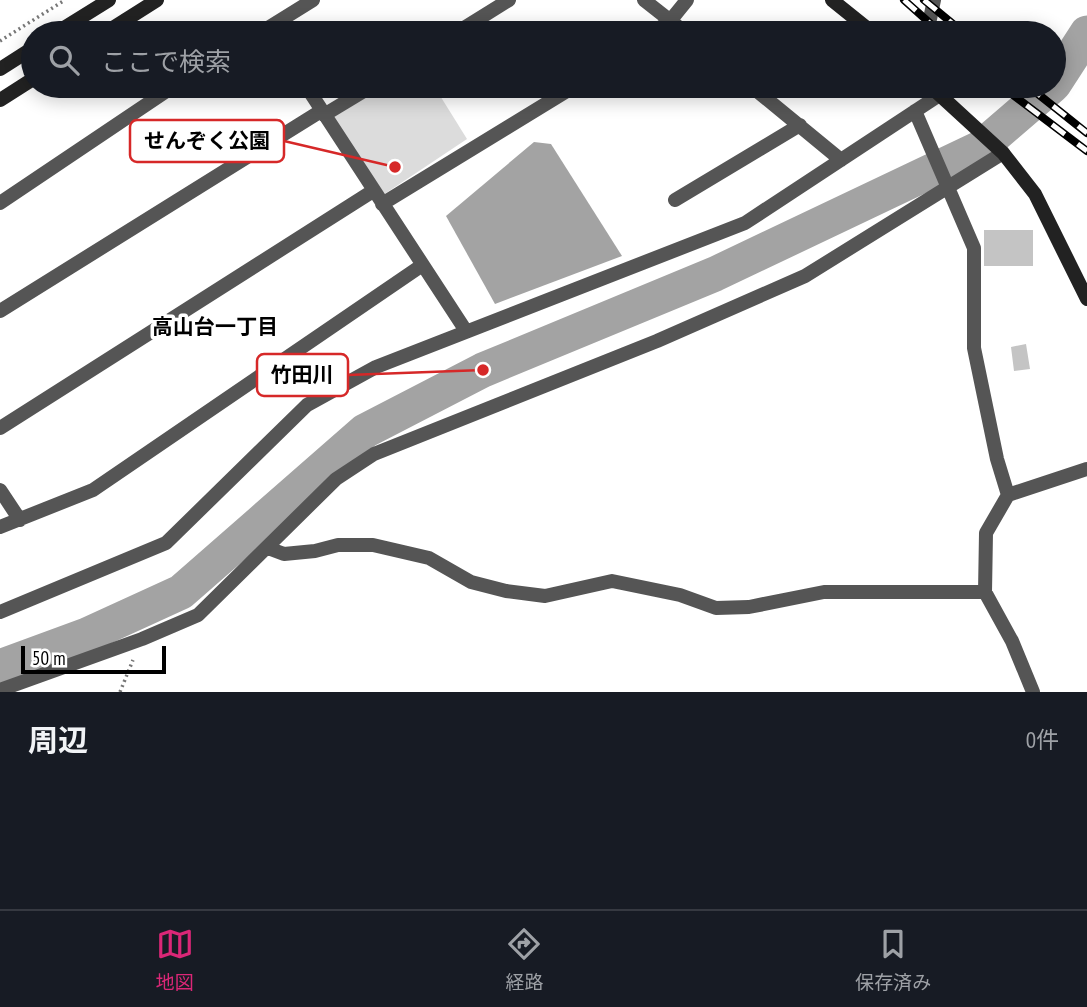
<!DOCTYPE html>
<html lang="ja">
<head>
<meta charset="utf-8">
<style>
  body { margin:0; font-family:"PT Sans Narrow","Noto Sans JP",sans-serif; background:#20242c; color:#f1f3f6 }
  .scale { position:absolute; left:21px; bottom:18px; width:145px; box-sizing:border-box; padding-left:7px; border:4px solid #000; border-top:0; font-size:19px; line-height:24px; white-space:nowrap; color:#000; -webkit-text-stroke:5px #fff; paint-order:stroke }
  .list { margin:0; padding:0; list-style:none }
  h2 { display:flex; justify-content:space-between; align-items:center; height:91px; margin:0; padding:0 28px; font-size:30px }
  h2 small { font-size:23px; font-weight:400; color:#9ea1a6 }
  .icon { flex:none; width:38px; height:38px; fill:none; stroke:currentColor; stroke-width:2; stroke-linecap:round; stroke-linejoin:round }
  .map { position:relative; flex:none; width:1087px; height:692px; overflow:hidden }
  .search { position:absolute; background:#171b24; box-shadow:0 4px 18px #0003; left:21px; right:21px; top:21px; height:77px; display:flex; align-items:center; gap:18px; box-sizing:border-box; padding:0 24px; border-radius:38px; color:#9ea1a6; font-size:26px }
  .sheet { height:217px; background:#171b24 }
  nav { display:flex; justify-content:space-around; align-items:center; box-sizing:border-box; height:98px; border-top:2px solid #363941; background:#171b24; font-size:19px; color:#9ea1a6 }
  nav a { display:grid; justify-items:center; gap:4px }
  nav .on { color:#db2777 }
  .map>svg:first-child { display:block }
  .green { fill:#dcdcdc }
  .water { fill:#a3a3a3 }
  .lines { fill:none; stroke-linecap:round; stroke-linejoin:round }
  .river { stroke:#a3a3a3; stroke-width:35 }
  .building { fill:#c4c4c4 }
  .path { stroke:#777; stroke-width:3.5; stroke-dasharray:2 3.5; stroke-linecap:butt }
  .street { stroke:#555; stroke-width:14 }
  .secondary { stroke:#222; stroke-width:14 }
  .rail-casing { stroke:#000; stroke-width:8 }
  .rail { stroke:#fff; stroke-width:5; stroke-dasharray:16; stroke-linecap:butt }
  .labels { text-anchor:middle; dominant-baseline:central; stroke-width:7; stroke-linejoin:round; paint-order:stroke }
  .neighbourhood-label { font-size:21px; font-weight:bold; fill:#000; stroke:#fff }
  .leader { fill:none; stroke:#d62828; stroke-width:2.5 }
  .callout-dot { fill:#d62828; stroke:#fff; stroke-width:2.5 }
  .callout { fill:#fff; stroke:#d62828; stroke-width:2.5 }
  .callout-label { font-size:21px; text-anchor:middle; font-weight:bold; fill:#000 }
</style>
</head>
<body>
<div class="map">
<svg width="1087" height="692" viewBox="0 0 1087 692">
  <rect width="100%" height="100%" fill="#fff"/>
  <!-- green -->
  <path class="green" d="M 383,86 L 434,86 L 467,139 L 383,195 L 332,116 Z"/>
  <!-- water -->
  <path class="water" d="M 534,142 L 551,144 L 622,256 L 495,304 L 446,216 Z"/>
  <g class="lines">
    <!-- river -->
    <path class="river" d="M 1054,84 L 1087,33
      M 0,667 L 87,635 L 181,592 L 365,431 L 483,370 L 715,274 L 980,148 L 1052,86"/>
  </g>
  <!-- building -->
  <path class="building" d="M 984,230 L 1033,230 L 1033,266 L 984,266 Z
    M 1026,344 L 1030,369 L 1014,371 L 1011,347 Z"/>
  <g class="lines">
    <!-- path -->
    <path class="path" d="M 0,41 L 65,0
      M 120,692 L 133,660"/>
    <!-- street -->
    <path class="street" d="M 644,0 L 686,33
      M 126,20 L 136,33
      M 260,33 L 313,0
      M 456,33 L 509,0
      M 652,33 L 670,21 L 687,0
      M 927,33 L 934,0
      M 306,86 L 466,331
      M 751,86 L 841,160
      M 915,111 L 974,248 L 974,348 L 997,459 L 1008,495
      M 324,115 L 372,86
      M 675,200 L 800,125
      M 0,203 L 174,86
      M 382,204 L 575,86
      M 0,311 L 321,111
      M 0,428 L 373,191
      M 0,490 L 20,520
      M 0,527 L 93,490 L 421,266
      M 268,548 L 284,554 L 315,551 L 338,545 L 373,545 L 429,558 L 471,582 L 506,591 L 545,596 L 612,581 L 680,595 L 716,608 L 749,607 L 824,592 L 985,592
      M 0,612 L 166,543 L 307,405 L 376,367 L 745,223 L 938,96
      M 0,690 L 142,639 L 198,615 L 336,479 L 374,454 L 657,341 L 805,276 L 1003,153
      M 1033,692 L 1012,641 L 985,592 L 986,533 L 1008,495 L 1087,469"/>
    <!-- secondary -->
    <path class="secondary" d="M 832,0 L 873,33
      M 56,33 L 109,0
      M 105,33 L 157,0
      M 0,69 L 33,48
      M 930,86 L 1003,153 L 1035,194 L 1087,299
      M 0,100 L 33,79"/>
    <defs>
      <path id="rail" d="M 904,0 L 941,33
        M 924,0 L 964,33
        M 1001,86 L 1087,151
        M 1028,86 L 1087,133"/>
    </defs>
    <!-- rail casing -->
    <use href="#rail" class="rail-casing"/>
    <!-- rail -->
    <use href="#rail" class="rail"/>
  </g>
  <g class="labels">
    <!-- neighbourhood labels -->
    <g class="neighbourhood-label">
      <text x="215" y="326">高山台一丁目</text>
    </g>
  </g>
  <!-- callouts -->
  <path class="leader" d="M395 167L284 141M483 370L348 375"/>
  <g class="callout-dot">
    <circle cx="395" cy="167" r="7"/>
    <circle cx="483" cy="370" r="7"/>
  </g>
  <g class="callout">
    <rect x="130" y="120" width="154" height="42" rx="7"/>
    <rect x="257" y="354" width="91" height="42" rx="7"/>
  </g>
  <g class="callout-label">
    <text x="207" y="148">せんぞく公園</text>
    <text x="302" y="382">竹田川</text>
  </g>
</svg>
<div class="scale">50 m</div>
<div class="search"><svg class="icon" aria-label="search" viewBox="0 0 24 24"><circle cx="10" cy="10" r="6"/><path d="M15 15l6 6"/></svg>ここで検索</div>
</div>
<section class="sheet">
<h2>周辺<small>0件</small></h2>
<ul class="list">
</ul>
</section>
<nav>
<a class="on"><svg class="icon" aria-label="map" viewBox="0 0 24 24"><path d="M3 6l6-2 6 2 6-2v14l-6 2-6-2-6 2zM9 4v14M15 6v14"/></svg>地図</a>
<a><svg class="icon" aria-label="directions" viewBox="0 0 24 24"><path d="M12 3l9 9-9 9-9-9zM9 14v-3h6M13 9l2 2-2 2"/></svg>経路</a>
<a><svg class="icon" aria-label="saved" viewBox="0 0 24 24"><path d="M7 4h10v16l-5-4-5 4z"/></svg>保存済み</a>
</nav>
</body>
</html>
